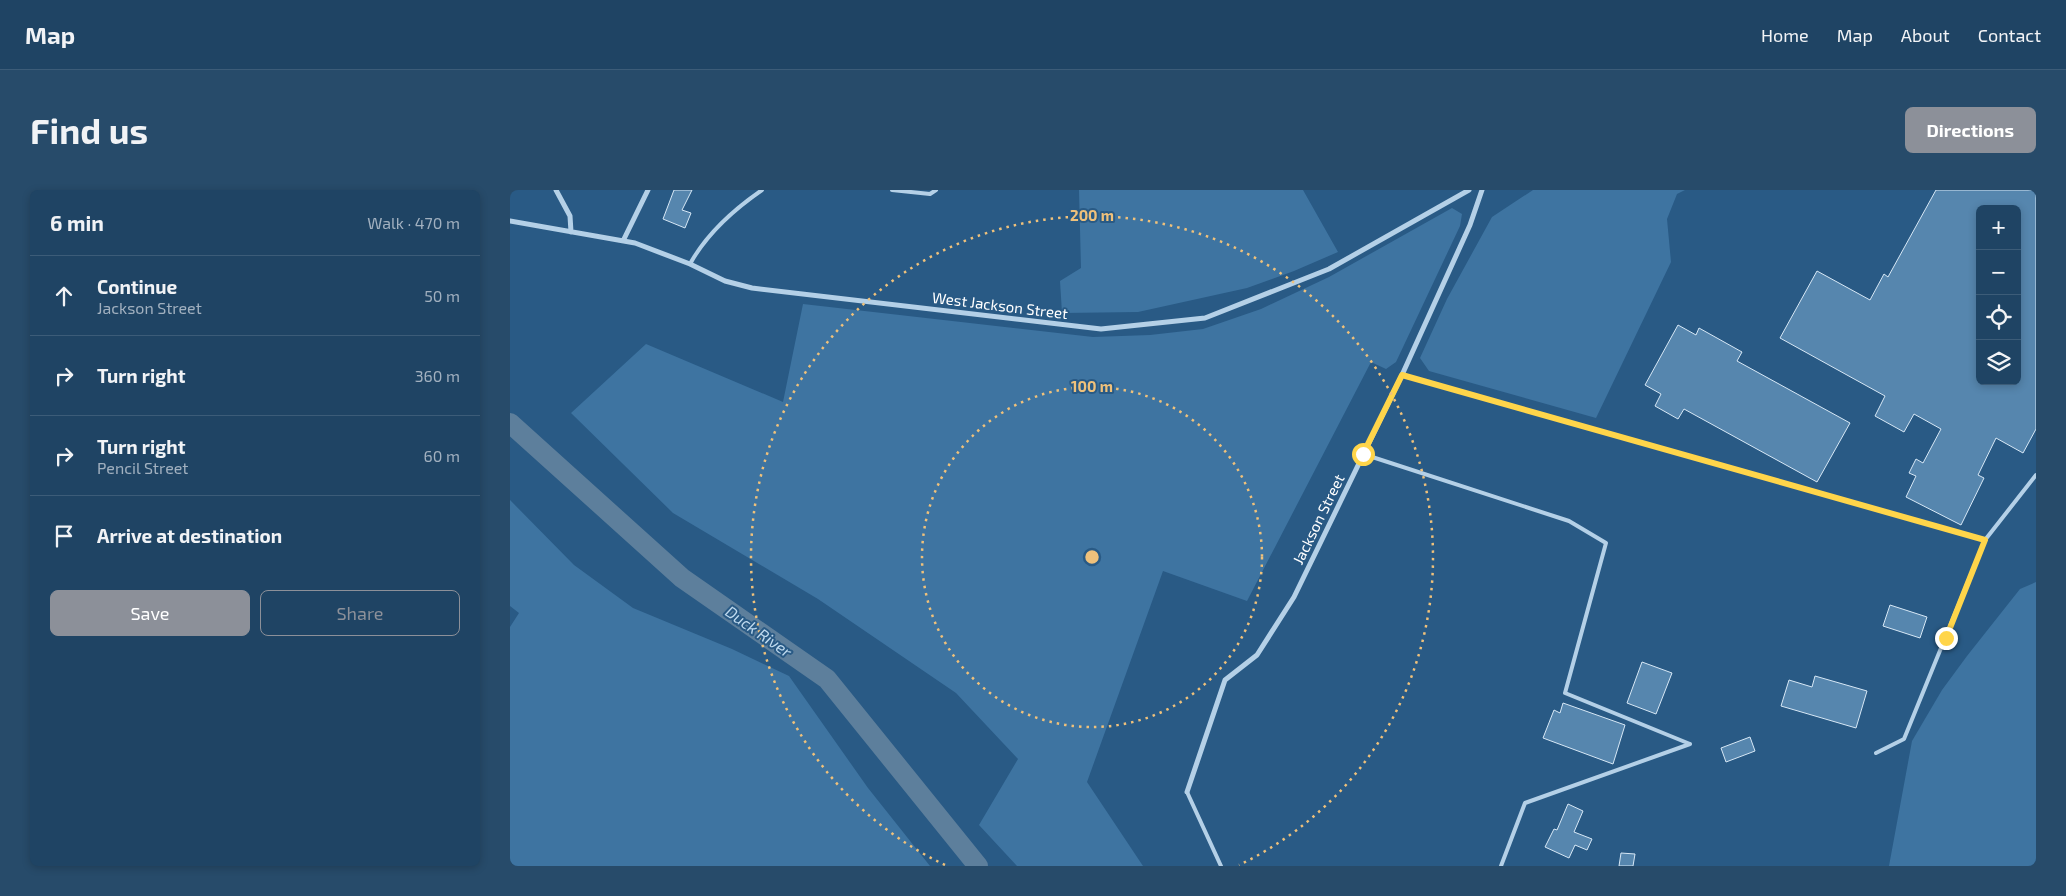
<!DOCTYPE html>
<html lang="en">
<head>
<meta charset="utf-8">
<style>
  body { margin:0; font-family:"Exo 2",sans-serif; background:#274b6a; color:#f1f3f6 }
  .controls { position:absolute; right:15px; top:15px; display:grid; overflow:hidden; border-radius:8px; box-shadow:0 2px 8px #0003 }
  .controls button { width:45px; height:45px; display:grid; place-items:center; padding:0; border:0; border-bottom:1px solid #3c5c78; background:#1f4464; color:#f1f3f6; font:25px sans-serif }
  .stop { position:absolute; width:15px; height:15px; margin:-11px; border:4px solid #ffd54a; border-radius:50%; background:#fff }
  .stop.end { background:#ffd54a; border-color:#fff; box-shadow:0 1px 5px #0008 }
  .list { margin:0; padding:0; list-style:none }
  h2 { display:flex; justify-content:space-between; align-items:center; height:65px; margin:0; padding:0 20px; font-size:21px }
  h2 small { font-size:16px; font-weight:400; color:#a1b0bf }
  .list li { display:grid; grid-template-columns:32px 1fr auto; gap:15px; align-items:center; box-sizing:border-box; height:80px; padding:0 20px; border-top:1px solid #3c5c78 }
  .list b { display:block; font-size:19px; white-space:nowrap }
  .list p { margin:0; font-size:16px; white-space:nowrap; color:#a1b0bf }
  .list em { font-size:16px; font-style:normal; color:#a1b0bf }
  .actions { display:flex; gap:10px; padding:15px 20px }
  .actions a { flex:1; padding:11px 0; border:1px solid #8c9099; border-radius:8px; text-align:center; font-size:18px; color:#8c9099 }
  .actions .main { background:#8c9099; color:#fff }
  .icon { flex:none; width:28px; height:28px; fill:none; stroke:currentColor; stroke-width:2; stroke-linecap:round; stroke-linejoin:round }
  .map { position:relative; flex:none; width:1526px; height:676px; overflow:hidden; border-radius:8px }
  header { display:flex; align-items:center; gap:30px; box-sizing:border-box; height:70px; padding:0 25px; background:#1f4464; border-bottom:1px solid #3c5c78 }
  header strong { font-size:24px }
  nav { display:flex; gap:28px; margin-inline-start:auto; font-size:18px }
  .intro { display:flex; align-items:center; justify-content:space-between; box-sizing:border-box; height:120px; padding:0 30px }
  h1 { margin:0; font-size:35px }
  .button { padding:12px 22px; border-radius:8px; background:#8c9099; color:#fff; font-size:18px; font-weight:700 }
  main { display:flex; gap:30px; padding:0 30px }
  aside { flex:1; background:#1f4464; border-radius:8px; box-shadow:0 2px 8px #0003 }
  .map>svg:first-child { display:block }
  .green { fill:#3e74a1 }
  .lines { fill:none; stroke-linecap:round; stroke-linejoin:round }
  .river { stroke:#5d7f9c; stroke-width:20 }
  .building { fill:#5686ae; stroke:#d7e8f6; fill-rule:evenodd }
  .service { stroke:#b4d0e7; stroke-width:4 }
  .minor { stroke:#b4d0e7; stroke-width:5 }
  .route { stroke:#ffd54a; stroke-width:6 }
  .ring { fill:none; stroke:#efc17b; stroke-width:2.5; stroke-dasharray:2.5 5 }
  .labels { text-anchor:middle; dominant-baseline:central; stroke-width:4; stroke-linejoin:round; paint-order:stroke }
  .street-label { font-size:15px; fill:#fff; stroke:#295a85 }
  .water-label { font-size:16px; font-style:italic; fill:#bfdaef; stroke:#295a85 }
  .centre { fill:#efc17b; stroke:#295a85; stroke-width:2.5 }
  .ring-label { font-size:15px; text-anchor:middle; font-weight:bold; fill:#efc17b; stroke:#295a85; stroke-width:4; stroke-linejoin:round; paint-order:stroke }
</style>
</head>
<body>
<header>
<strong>Map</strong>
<nav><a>Home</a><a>Map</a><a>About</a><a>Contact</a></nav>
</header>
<div class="intro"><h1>Find us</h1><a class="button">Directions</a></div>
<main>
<aside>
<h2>6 min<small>Walk · 470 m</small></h2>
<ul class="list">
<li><svg class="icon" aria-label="ahead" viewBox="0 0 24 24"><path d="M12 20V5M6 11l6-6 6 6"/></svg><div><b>Continue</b><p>Jackson Street</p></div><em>50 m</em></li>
<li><svg class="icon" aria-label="right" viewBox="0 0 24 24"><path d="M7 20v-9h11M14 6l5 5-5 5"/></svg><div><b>Turn right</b></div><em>360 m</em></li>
<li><svg class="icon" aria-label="right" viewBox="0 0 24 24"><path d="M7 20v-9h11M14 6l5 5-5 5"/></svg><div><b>Turn right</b><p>Pencil Street</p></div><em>60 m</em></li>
<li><svg class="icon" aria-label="arrive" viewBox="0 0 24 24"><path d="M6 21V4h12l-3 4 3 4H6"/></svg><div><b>Arrive at destination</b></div></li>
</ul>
<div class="actions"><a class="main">Save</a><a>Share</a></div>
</aside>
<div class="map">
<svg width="1526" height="676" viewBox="0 0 1526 676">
  <rect width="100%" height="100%" fill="#295a85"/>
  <!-- green -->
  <path class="green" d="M 569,0 L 793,0 L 828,62 L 784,81 L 737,98 L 628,122 L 552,123 L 550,91 L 571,78 Z
    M 1023,0 L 1175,0 L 1167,4 L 1157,29 L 1161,72 L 1086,228 L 919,181 L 910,168 L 937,109 L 982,27 Z
    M 942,18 L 952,24 L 950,36 L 886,172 L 876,179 L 861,172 L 737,411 L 653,381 L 577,592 L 633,676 L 507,676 L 469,635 L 508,569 L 446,503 L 308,409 L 163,323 L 61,223 L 136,154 L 273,212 L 293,114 L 583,147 L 640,145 L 693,139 L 751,119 L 819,87 Z
    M 0,310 L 64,375 L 123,418 L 222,459 L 279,486 L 358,598 L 420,676 L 0,676 L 0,437 L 9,423 L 0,416 Z
    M 1526,392 L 1526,676 L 1379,676 L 1402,551 L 1432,500 L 1457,466 L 1510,399 Z"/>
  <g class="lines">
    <!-- river -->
    <path class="river" d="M 0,233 L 172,388 L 317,489 L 468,676"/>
  </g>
  <!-- building -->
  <path class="building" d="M 164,0 L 182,0 L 172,20 L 181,23 L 175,38 L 153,29 Z
    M 1426,0 L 1526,0 L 1526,239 L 1513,263 L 1486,248 L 1468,285 L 1474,288 L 1451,335 L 1396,307 L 1406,286 L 1399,283 L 1406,269 L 1413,273 L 1431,239 L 1404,224 L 1394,242 L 1365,226 L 1375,206 L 1270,148 L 1307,81 L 1360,110 L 1374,84 L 1378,87 ZM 1470,19 L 1507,19 L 1507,191 L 1470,191 Z
    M 1168,135 L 1186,145 L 1189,138 L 1232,162 L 1227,171 L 1340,233 L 1307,292 L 1174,219 L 1168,229 L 1145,216 L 1151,204 L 1135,195 Z
    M 1380,415 L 1417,427 L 1410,448 L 1373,436 Z
    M 1132,472 L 1162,483 L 1146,524 L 1117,513 Z
    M 1305,486 L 1357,501 L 1346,538 L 1271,516 L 1279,490 L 1302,497 Z
    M 1053,513 L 1115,535 L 1103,574 L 1033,548 L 1044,520 L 1050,523 Z
    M 1240,547 L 1245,561 L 1216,572 L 1211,558 Z
    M 1058,614 L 1073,621 L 1064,642 L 1082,649 L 1077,660 L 1065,655 L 1059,668 L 1035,657 L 1044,639 L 1047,640 Z
    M 1111,663 L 1125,664 L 1123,676 L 1109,676 Z"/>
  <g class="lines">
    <!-- service -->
    <path class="service" d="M 382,0 L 420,4 L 426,0
      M 180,74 C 197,43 223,20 252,0
      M 892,185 L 1475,350
      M 853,264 L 1059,331 L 1096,353 L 1055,503 L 1180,554
      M 1366,563 L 1394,549 L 1475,350 L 1526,285
      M 677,602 L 711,676
      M 991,676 L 1015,613 L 1180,554"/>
    <!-- minor -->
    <path class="minor" d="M 46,0 L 60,26 L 61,42
      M 0,31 L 125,53 L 180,74 L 215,91 L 242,98 L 591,139 L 695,128 L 819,79 L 959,0
      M 113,51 L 138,0
      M 677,602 L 715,490 L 747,465 L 784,407 L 892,185 L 960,35 L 972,0"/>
  </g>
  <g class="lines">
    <!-- route -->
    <path class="route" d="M 853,264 L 892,185 L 1475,350 L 1436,448"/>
  </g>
  <!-- distance rings -->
  <g class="ring">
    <circle cx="582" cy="367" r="170"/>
    <path d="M435 675A341 341 0 1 1 729 675"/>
  </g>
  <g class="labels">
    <!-- street labels -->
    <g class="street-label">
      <text transform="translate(490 115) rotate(7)">West Jackson Street</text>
      <text transform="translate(808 329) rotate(-64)">Jackson Street</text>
    </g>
    <!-- water labels -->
    <g class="water-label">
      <text transform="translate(249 441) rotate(35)">Duck River</text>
    </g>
  </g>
  <circle cx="582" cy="367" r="8" class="centre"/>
  <g class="ring-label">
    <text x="582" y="31">200 m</text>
    <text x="582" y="202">100 m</text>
  </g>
</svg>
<div class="controls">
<button>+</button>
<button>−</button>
<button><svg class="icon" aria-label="locate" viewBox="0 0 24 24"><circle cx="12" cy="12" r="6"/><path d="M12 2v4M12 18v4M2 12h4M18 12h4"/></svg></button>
<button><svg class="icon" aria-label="layers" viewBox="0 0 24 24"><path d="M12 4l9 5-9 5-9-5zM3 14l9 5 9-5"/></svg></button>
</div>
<div class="stop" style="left:853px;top:264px"></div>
<div class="stop end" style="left:1436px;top:448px"></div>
</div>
</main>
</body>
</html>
